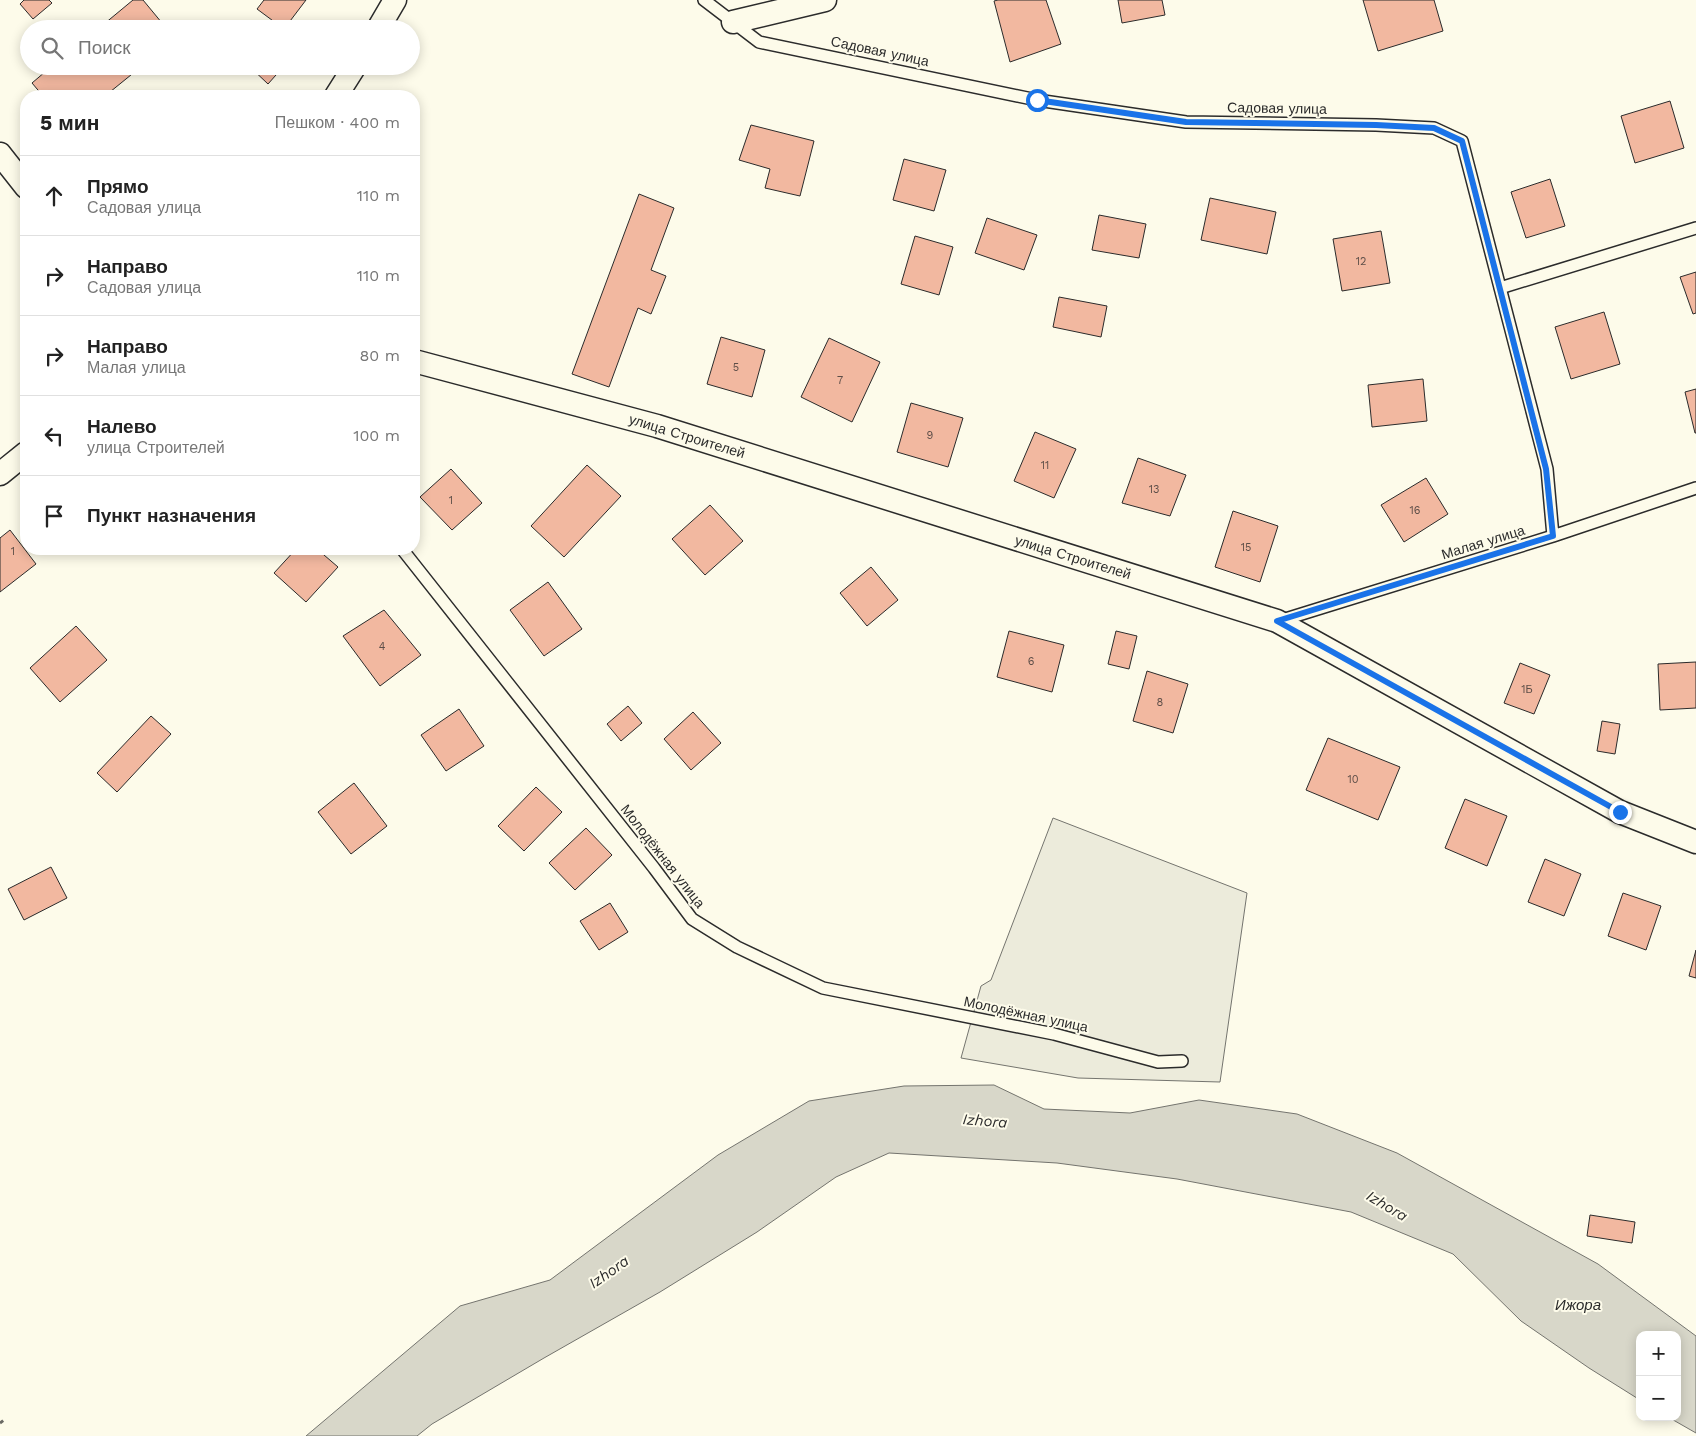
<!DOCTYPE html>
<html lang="ru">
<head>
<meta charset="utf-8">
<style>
  body { margin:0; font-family:"Work Sans",sans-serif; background:#f2f2f2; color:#222 }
  .controls { position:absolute; right:15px; bottom:15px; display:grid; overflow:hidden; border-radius:10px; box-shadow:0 2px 12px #0003 }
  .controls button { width:45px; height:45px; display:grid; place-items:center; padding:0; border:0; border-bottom:1px solid #e0e0e0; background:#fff; color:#222; font:25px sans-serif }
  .stop { position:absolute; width:15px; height:15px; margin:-11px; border:4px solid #1a73e8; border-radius:50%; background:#fff }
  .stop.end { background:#1a73e8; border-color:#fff; box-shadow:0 1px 5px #0008 }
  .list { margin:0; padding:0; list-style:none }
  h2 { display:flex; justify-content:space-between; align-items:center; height:65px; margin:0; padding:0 20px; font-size:21px }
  h2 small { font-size:16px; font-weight:400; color:#767676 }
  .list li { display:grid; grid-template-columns:32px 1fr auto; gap:15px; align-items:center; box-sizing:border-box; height:80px; padding:0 20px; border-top:1px solid #e0e0e0 }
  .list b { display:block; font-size:19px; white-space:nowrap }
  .list p { margin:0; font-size:16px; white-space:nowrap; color:#767676 }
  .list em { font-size:16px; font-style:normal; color:#767676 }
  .icon { flex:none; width:28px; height:28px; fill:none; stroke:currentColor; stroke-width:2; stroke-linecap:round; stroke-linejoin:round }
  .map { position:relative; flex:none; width:1696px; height:1436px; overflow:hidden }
  .search { position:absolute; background:#fff; box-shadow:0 2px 12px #0003; left:20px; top:20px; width:400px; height:55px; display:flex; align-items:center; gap:12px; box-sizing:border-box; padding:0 18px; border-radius:28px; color:#767676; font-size:19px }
  .panel { position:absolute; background:#fff; box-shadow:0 2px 12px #0003; left:20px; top:90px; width:400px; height:465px; border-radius:20px }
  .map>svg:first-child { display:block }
  .green { fill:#ecebdb; stroke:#74746e }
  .water { fill:#d8d7c9; stroke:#74746e }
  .building { fill:#f2b8a0; stroke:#2b2b2b }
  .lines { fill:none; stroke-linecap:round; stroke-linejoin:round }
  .service-casing { stroke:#2b2b2b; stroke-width:14 }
  .minor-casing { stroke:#2b2b2b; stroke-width:25 }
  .path { stroke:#6a6964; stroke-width:3; stroke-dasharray:4 2.5; stroke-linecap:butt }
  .service { stroke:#fdfbea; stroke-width:11 }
  .minor { stroke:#fdfbea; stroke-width:22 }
  .route { stroke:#1a73e8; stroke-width:6 }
  .labels { text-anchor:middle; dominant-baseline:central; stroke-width:4; stroke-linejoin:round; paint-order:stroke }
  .number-label { font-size:11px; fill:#5d4e48 }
  .street-label { font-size:14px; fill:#2b2b2b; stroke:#fdfbea }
  .water-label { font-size:15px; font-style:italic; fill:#2b2b2b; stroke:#fdfbea }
</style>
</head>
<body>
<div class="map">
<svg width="1696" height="1436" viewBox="0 0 1696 1436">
  <rect width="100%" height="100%" fill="#fdfbea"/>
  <!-- green -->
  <path class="green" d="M 1053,818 L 1247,893 L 1220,1082 L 1078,1078 L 961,1058 L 981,986 L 991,980 Z"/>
  <!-- water -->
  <path class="water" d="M 994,1085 L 1044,1109 L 1130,1113 L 1199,1100 L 1297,1114 L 1397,1153 L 1598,1264 L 1696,1336 L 1696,1433 L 1668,1417 L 1677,1417 L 1677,1335 L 1640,1335 L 1640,1400 L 1589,1368 L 1521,1321 L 1453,1254 L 1351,1212 L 1177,1179 L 1057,1163 L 889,1153 L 836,1177 L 757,1232 L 660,1292 L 544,1358 L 432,1424 L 417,1436 L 306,1436 L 460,1306 L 550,1280 L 718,1155 L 809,1101 L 904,1086 Z"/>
  <!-- building -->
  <path class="building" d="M 24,0 L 49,0 L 52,3 L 33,19 L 20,4 Z
    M 133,0 L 143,0 L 167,29 L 98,29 Z
    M 264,0 L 306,0 L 284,29 L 257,9 Z
    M 998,0 L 1046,0 L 1061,44 L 1010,62 L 994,1 Z
    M 1118,0 L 1162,0 L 1165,15 L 1122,23 Z
    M 1363,0 L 1434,0 L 1443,31 L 1378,51 Z
    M 52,66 L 142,66 L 105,96 L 43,96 L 32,83 Z
    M 249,66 L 284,66 L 268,84 Z
    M 1670,101 L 1684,148 L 1635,163 L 1621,116 Z
    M 751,125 L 814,141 L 800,196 L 765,188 L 770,169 L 739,160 Z
    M 904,159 L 946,170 L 934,211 L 893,200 Z
    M 1550,179 L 1565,226 L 1526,238 L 1511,192 Z
    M 639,194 L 674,208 L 651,270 L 666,276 L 651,314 L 638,308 L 609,387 L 572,374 Z
    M 1210,198 L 1276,212 L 1267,254 L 1201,240 Z
    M 1099,215 L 1146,224 L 1139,258 L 1092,250 Z
    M 987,218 L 1037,235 L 1024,270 L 975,253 Z
    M 1381,231 L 1390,283 L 1342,291 L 1333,239 Z
    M 915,236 L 953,247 L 939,295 L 901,284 Z
    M 1696,272 L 1696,313 L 1693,314 L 1680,277 Z
    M 1059,297 L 1107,306 L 1101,337 L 1053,327 Z
    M 1604,312 L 1620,364 L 1571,379 L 1555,327 Z
    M 721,337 L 765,350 L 752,397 L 707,384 Z
    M 829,338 L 880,362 L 852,422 L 801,397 Z
    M 1423,379 L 1427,421 L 1372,427 L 1368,385 Z
    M 1696,389 L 1696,433 L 1695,433 L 1685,392 Z
    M 911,403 L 963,418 L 948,467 L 897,452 Z
    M 1035,432 L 1076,449 L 1054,498 L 1014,481 Z
    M 1138,458 L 1186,475 L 1170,516 L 1122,503 Z
    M 587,465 L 621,496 L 564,557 L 531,526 Z
    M 451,469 L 482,503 L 452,530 L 420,497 Z
    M 1426,478 L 1448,514 L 1404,542 L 1381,505 Z
    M 710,505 L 743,541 L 705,575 L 672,539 Z
    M 1233,511 L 1278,526 L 1260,582 L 1215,567 Z
    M 10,530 L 36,564 L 0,592 L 0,538 Z
    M 296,549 L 317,549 L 338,567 L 306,602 L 274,573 Z
    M 871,567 L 898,600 L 867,626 L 840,593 Z
    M 548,582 L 582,629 L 544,656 L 510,610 Z
    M 384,610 L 421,655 L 380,686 L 343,636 Z
    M 76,626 L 107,660 L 60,702 L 30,668 Z
    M 1009,631 L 1064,645 L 1052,692 L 997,677 Z
    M 1116,631 L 1137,636 L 1129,669 L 1108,664 Z
    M 1696,662 L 1696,708 L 1660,710 L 1658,664 Z
    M 1520,663 L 1550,675 L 1534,714 L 1504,703 Z
    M 1147,671 L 1188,684 L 1173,733 L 1133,721 Z
    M 628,706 L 642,723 L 621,741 L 607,724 Z
    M 459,709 L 484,746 L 446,771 L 421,735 Z
    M 693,712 L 721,743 L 691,770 L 664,739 Z
    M 151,716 L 171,734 L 117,792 L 97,773 Z
    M 1602,721 L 1620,724 L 1615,754 L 1597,751 Z
    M 1328,738 L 1400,767 L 1378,820 L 1306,790 Z
    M 354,783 L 387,826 L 351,854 L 318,812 Z
    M 536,787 L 562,812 L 524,851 L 498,826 Z
    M 1465,799 L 1507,816 L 1487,866 L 1445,848 Z
    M 586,828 L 612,855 L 575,890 L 549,863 Z
    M 1545,859 L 1581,874 L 1564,916 L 1528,902 Z
    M 51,867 L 67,898 L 24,920 L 8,889 Z
    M 1623,893 L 1661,906 L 1646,950 L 1608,936 Z
    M 610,903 L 628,932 L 599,950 L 580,921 Z
    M 1696,950 L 1696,978 L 1689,976 Z
    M 1590,1215 L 1635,1222 L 1632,1243 L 1587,1236 Z"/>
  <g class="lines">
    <defs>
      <path id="service" d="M 704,0 L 759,42 L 1037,100 L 1186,122 L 1376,125 L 1434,128 L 1462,141 L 1547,469 L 1553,536
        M 1500,288 L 1696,228
        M 402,549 L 654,868 L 692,919 L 737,947 L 823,988 L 1054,1034 L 1158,1062 L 1182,1061
        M 1279,621 L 1553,536 L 1696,488"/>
      <path id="minor" d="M 733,22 L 825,0
        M 378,29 L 395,0
        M 336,96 L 355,66
        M 0,154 L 26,187
        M 414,361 L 657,426 L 1277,621 L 1620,812 L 1696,842
        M 0,474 L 26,453"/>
    </defs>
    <!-- service casing -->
    <use href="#service" class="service-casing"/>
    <!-- minor casing -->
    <use href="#minor" class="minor-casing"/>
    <!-- path -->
    <path class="path" d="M 0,1423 L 4,1420"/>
    <!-- service -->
    <use href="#service" class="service"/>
    <!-- minor -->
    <use href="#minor" class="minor"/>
  </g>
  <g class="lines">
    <!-- route -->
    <path class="route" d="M 1037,100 L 1186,122 L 1376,125 L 1434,128 L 1462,141 L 1546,469 L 1553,536 L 1277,621 L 1620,812"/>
  </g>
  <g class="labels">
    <!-- number labels -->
    <g class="number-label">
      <text x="1361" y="261">12</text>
      <text x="736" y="367">5</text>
      <text x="840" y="380">7</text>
      <text x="930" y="435">9</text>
      <text x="1045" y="465">11</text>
      <text x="1154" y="489">13</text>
      <text x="451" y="500">1</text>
      <text x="1415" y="510">16</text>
      <text x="1246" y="547">15</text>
      <text x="13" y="551">1</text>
      <text x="382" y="646">4</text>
      <text x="1031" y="661">6</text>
      <text x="1527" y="689">1Б</text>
      <text x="1160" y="702">8</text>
      <text x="1353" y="779">10</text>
    </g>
    <!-- street labels -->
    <g class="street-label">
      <text transform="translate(880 51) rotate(12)">Садовая улица</text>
      <text transform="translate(1277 108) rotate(1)">Садовая улица</text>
      <text transform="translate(687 436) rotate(17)">улица Строителей</text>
      <text transform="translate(1483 542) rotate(-17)">Малая улица</text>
      <text transform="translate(1073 557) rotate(17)">улица Строителей</text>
      <text transform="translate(663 856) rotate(52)">Молодёжная улица</text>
      <text transform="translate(1026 1014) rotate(12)">Молодёжная улица</text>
    </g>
    <!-- water labels -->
    <g class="water-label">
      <text transform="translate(985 1121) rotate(5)">Izhora</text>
      <text transform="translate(1387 1206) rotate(31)">Izhora</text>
      <text transform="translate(609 1272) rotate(-35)">Izhora</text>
      <text x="1578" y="1305">Ижора</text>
    </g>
  </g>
</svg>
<div class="controls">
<button>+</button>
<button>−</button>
</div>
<div class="stop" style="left:1037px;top:100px"></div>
<div class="stop end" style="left:1620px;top:812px"></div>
<div class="search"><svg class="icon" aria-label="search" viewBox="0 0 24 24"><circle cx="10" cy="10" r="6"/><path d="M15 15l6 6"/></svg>Поиск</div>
<section class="panel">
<h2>5 мин<small>Пешком · 400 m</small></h2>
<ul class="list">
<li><svg class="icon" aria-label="ahead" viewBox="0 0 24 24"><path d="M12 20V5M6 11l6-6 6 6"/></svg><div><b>Прямо</b><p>Садовая улица</p></div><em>110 m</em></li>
<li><svg class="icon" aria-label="right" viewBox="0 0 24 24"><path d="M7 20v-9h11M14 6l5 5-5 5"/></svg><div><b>Направо</b><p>Садовая улица</p></div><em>110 m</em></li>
<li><svg class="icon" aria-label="right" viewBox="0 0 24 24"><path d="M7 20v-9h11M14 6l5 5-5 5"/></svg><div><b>Направо</b><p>Малая улица</p></div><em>80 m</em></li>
<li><svg class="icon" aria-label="left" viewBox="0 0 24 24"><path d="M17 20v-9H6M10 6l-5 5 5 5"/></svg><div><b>Налево</b><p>улица Строителей</p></div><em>100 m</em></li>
<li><svg class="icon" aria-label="arrive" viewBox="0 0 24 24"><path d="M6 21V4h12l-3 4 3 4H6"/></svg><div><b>Пункт назначения</b></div></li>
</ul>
</section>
</div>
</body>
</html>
